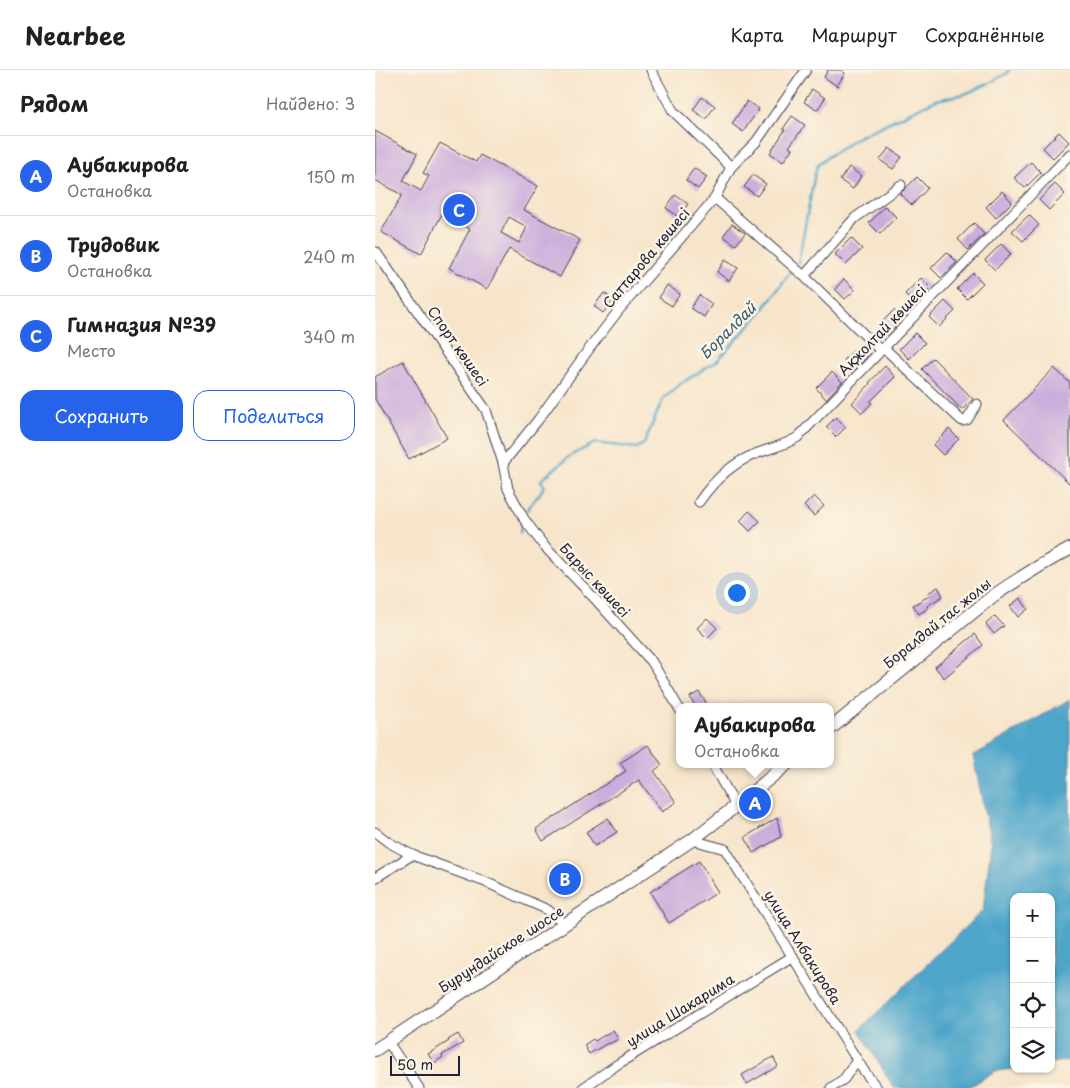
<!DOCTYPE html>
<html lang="ru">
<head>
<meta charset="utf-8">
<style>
  body { margin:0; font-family:"Playpen Sans",sans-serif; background:#f2f2f2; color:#202124 }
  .controls { position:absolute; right:15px; bottom:15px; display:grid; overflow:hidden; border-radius:10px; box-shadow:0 1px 4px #0004 }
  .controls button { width:45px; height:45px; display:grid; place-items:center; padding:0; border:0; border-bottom:1px solid #e0e0e0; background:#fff; color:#202124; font:25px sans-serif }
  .scale { position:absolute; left:15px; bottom:12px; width:70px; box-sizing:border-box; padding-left:5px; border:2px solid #22223b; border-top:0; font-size:14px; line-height:18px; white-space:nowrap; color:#22223b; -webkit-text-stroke:4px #fcf5e5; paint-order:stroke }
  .you { position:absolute; left:361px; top:522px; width:18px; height:18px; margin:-12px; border:4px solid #fff; border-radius:50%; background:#1a73e8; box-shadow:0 0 0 8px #1a73e833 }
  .badge { display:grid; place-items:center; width:32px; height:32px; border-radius:50%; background:#2563eb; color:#fff; font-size:16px; font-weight:700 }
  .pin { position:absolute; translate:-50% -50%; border:2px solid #fff; box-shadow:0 1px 5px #0006 }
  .popup { position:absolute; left:301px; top:633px; width:158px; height:65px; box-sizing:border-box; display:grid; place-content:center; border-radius:10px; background:#fff; filter:drop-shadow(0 1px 4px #0005); font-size:16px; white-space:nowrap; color:#757577 }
  .popup b { font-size:19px; color:#202124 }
  .popup::after { content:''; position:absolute; left:50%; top:100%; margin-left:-10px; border:10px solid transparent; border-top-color:#fff }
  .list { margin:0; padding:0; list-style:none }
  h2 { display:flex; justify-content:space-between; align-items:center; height:65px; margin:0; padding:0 20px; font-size:21px }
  h2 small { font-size:16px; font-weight:400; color:#757577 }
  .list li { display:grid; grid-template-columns:32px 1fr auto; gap:15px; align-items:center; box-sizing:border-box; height:80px; padding:0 20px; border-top:1px solid #e0e0e0 }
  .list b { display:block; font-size:19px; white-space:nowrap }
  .list p { margin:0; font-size:16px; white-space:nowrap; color:#757577 }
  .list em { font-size:16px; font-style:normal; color:#757577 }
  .actions { display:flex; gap:10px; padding:15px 20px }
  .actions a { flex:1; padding:11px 0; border:1px solid #2563eb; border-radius:15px; text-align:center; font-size:18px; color:#2563eb }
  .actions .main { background:#2563eb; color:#fff }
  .icon { flex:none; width:28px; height:28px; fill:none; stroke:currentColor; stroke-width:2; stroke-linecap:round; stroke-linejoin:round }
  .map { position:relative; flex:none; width:695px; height:1018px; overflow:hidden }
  header { display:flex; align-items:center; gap:30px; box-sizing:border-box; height:70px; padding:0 25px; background:#fff; border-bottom:1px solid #e0e0e0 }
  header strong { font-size:24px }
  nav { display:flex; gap:28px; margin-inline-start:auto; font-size:18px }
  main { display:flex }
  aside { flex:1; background:#fff }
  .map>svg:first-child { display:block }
  .water { fill:#4da6ca; stroke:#386482 }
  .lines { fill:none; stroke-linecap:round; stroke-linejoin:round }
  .stream { stroke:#4da6ca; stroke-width:2.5 }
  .building { fill:#caaddc; fill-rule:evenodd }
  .minor-casing { stroke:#423f51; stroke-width:11 }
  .secondary-casing { stroke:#423f51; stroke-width:14 }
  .minor { stroke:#fff; stroke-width:9 }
  .secondary { stroke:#fff; stroke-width:12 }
  .labels { text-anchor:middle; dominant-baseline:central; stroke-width:5; stroke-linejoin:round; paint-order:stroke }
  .street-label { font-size:14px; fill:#22223b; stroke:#fcf5e5 }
  .water-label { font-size:15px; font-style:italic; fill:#335774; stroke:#fcf5e5 }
</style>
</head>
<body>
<header>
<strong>Nearbee</strong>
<nav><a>Карта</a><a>Маршрут</a><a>Сохранённые</a></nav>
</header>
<main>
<aside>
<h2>Рядом<small>Найдено: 3</small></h2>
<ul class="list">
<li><span class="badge">A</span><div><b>Аубакирова</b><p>Остановка</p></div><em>150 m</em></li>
<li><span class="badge">B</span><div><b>Трудовик</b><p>Остановка</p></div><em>240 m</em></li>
<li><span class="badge">C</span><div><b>Гимназия №39</b><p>Место</p></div><em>340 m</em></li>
</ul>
<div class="actions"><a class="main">Сохранить</a><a>Поделиться</a></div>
</aside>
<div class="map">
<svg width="695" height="1018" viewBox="0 0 695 1018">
  <rect width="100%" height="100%" fill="#fcf5e5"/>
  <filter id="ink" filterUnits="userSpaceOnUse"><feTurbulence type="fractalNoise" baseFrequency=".02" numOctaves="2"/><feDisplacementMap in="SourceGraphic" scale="10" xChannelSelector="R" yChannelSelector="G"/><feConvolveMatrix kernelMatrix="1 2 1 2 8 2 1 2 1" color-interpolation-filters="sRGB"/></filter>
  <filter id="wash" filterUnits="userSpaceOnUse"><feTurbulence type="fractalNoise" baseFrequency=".0096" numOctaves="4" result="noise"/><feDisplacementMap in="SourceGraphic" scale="20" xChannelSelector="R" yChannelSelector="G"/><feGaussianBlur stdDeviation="1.12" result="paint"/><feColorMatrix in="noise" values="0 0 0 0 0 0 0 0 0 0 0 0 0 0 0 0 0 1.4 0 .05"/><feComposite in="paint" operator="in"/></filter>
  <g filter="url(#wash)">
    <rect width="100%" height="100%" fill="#f7e5cb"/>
    <!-- water -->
    <path class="water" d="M 695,629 L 695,990 L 676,993 L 676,827 L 639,827 L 639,999 L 620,1001 L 593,1018 L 519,1018 L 484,960 L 608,840 L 616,774 L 598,686 Z"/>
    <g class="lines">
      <!-- stream -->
      <path class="stream" d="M 423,193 L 440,103 L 443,95 L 447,91 L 481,68 L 561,30 L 590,24 L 614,13 L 631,4 L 634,0
        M 153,440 C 157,430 166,425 169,416 L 166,410 L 195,386 L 220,373 L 262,378 L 269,374 L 288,329 L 305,314 L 342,291 L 388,240 L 416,201
        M 145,463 L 147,454"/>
    </g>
    <g id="blocks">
      <!-- building -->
      <path class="building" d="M 453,0 L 466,0 L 470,3 L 462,16 L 449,7 Z
        M 437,19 L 450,28 L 442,40 L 429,32 Z
        M 327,27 L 340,36 L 331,49 L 318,40 Z
        M 372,31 L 384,39 L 368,62 L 357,54 Z
        M 417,46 L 430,55 L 414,77 L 417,79 L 408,92 L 395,83 L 410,60 L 408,59 Z
        M 0,61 L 42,84 L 28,111 L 46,121 L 54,106 L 48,103 L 65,73 L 101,92 L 105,85 L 163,116 L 149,140 L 205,170 L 185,207 L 134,179 L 112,219 L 74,198 L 95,159 L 67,144 L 46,184 L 6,162 L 27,125 L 0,110 ZM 134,147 L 152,157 L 144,173 L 126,163 Z
        M 684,62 L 694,72 L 678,88 L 668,78 Z
        M 514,78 L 527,87 L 518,99 L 505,90 Z
        M 656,92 L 666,102 L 650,118 L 639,108 Z
        M 474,97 L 486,106 L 478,119 L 465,110 Z
        M 319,98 L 332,107 L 323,119 L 311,110 Z
        M 378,105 L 391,114 L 382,126 L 369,117 Z
        M 542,107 L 553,118 L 537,135 L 525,124 Z
        M 680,114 L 690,124 L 674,140 L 664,130 Z
        M 627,121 L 637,132 L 621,148 L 611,137 Z
        M 300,125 L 313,134 L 304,147 L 291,138 Z
        M 510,136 L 521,147 L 505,164 L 494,153 Z
        M 654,145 L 664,155 L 648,171 L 637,161 Z
        M 599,153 L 609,164 L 593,180 L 583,169 Z
        M 357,154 L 370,163 L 361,175 L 348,166 Z
        M 476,168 L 487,179 L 471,195 L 460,184 Z
        M 626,174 L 636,184 L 620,200 L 610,190 Z
        M 572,182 L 582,192 L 566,208 L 556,198 Z
        M 350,190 L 363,198 L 354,211 L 342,202 Z
        M 598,203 L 608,213 L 592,229 L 582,219 Z
        M 546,208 L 556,218 L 540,234 L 530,224 Z
        M 469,209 L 480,220 L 470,229 L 460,219 Z
        M 292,215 L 305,224 L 297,236 L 284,228 Z
        M 229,223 L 239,230 L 228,243 L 219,236 Z
        M 324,225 L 337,234 L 329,247 L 316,238 Z
        M 570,231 L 580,241 L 564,257 L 554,247 Z
        M 519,240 L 528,249 L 512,265 L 503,256 Z
        M 540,263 L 550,273 L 534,289 L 524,279 Z
        M 485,274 L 494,284 L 479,300 L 469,290 Z
        M 558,288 L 598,329 L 587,340 L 547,299 Z
        M 28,291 L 72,368 L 34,389 L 0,329 L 0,307 Z
        M 510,296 L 520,307 L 495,332 L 497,333 L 487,343 L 477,333 L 495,314 L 494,313 Z
        M 679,298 L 695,313 L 695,414 L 629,350 Z
        M 457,302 L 467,312 L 451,329 L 441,318 Z
        M 461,347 L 471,357 L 461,367 L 451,357 Z
        M 574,359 L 584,369 L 568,385 L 558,375 Z
        M 439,426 L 449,436 L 439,446 L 429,436 Z
        M 374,441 L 385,451 L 375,461 L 365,451 Z
        M 563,517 L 568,526 L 552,536 L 553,538 L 544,544 L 538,535 L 554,526 L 553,523 Z
        M 645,528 L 653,539 L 643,547 L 635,536 Z
        M 620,546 L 629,556 L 619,564 L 611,554 Z
        M 332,548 L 342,558 L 332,568 L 322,558 Z
        M 600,564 L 608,575 L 569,608 L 560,597 Z
        M 324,622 L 334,637 L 320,637 L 315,627 Z
        M 273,675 L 287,695 L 279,701 L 301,732 L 287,742 L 264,710 L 168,771 L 161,759 L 251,701 L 245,693 Z
        M 233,748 L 242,762 L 220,776 L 211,762 Z
        M 402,748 L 406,767 L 378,783 L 370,767 Z
        M 324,791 L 343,822 L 294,853 L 275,822 Z
        M 238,960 L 243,969 L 234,974 L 233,973 L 214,984 L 209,975 L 218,969 L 220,971 Z
        M 83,964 L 88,973 L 67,985 L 68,987 L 59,993 L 53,984 L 74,971 L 73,970 Z
        M 398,987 L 403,996 L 372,1014 L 367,1005 Z"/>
    </g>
  </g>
  <g filter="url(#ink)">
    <use href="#blocks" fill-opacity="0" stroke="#423f51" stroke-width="1"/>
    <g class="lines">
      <defs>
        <path id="minor" d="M 276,0 L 298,41 L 356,97
          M 340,128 L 429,206 L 506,281
          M 1,182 L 111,340 L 128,393 L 133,419 L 149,449 L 169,476 L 221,530 L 277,592 L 305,640
          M 429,206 L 480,148 L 526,115
          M 509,278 L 586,350 L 588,351 L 592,350 L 602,334
          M 128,393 L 163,350 L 214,279 L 244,240 L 340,128 L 356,97 L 381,72 L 431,0
          M 324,432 C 339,410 358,392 383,383 C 396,378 411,375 423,367 L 695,84
          M 337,694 L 361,736
          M 0,762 L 13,772 L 37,785 L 108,811 L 173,840 L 190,855
          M 317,770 L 350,779 L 489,1001 L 502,1018
          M 0,808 L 37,785
          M 13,972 L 44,1018
          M 208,1018 L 243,994 L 418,886
          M 456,1018 L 469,1009 L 482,990"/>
        <path id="secondary" d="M 455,659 L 618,526 C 643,509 668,493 695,479
          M 0,980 L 317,770 L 361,736 L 412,694"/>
      </defs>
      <!-- minor casing -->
      <use href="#minor" class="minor-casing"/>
      <!-- secondary casing -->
      <use href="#secondary" class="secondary-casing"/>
      <!-- minor -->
      <use href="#minor" class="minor"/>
      <!-- secondary -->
      <use href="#secondary" class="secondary"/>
    </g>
  </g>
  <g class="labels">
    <!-- street labels -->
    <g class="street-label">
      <text transform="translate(271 188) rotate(-50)">Саттарова көшесі</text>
      <text transform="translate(507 260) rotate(-46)">Ақжолтай көшесі</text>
      <text transform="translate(83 276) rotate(55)">Спорт көшесі</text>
      <text transform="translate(220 510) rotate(47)">Барыс көшесі</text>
      <text transform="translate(562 553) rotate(-39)">Боралдай тас жолы</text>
      <text transform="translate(428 877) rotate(58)">улица Албакирова</text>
      <text transform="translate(126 879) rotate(-33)">Бурундайское шоссе</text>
      <text transform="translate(305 940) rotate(-32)">улица Шакарима</text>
    </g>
    <!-- water labels -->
    <g class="water-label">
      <text transform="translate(352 260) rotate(-45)">Боралдай</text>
    </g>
  </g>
</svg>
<div class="controls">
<button>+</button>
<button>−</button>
<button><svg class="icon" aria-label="locate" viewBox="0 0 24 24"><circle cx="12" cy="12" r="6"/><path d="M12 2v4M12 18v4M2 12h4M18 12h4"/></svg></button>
<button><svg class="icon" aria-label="layers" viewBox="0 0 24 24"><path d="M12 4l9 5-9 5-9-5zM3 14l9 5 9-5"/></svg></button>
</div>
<div class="scale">50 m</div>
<div class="you"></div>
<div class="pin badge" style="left:380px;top:733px">A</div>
<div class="popup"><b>Аубакирова</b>Остановка</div>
<div class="pin badge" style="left:190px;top:809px">B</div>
<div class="pin badge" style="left:84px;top:140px">C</div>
</div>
</main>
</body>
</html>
